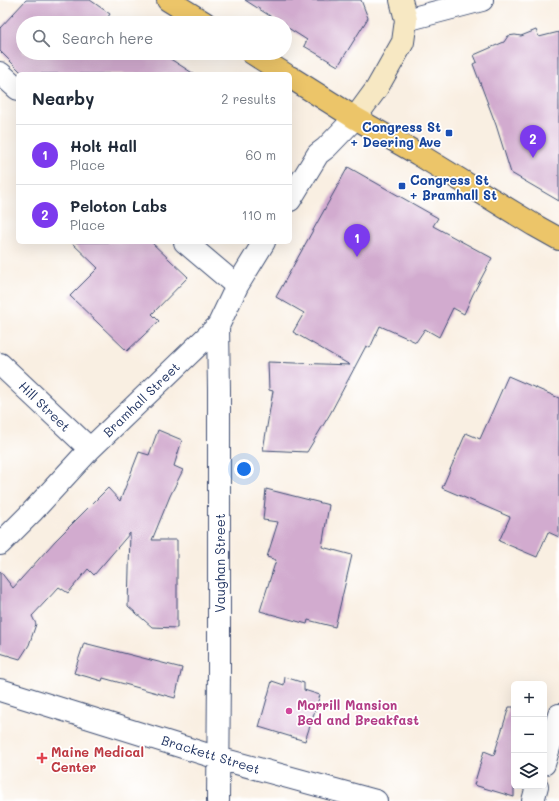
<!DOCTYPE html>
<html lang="en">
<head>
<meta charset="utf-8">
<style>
  body { margin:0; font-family:Mali,sans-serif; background:#f6f6f7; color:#1f2937 }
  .controls { position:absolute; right:12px; bottom:12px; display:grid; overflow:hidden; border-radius:6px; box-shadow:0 4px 16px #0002 }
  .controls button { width:36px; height:36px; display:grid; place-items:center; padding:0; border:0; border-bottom:1px solid #e0e1e3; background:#fff; color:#1f2937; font:20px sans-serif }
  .you { position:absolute; left:244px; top:469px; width:14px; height:14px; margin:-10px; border:3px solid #fff; border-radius:50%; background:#1a73e8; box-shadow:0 0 0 6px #1a73e833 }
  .badge { display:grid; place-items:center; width:26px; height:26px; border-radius:50%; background:#7c3aed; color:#fff; font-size:13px; font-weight:700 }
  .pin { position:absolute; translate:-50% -33px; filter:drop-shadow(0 1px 2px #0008) }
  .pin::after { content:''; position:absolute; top:21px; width:14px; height:12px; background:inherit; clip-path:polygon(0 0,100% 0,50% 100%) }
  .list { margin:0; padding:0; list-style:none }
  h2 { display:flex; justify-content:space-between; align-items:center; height:52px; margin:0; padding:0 16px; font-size:17px }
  h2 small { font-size:13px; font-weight:400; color:#747a83 }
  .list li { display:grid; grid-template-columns:26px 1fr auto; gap:12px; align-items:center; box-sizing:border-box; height:60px; padding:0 16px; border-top:1px solid #e0e1e3 }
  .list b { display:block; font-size:15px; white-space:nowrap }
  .list p { margin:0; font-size:13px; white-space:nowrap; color:#747a83 }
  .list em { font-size:13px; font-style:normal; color:#747a83 }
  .icon { flex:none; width:22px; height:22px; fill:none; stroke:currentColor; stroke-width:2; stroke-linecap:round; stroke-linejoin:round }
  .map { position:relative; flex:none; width:559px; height:801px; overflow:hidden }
  .search { position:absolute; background:#fff; box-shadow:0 4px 16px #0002; left:16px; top:16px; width:276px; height:44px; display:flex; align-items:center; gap:10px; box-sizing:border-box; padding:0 14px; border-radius:22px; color:#747a83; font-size:15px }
  .panel { position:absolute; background:#fff; box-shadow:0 4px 16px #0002; left:16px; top:72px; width:276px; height:172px; border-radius:6px }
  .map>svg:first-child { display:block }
  .building { fill:#d2abcf }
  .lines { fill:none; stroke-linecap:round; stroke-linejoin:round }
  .minor-casing { stroke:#3c4c72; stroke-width:24 }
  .secondary-casing { stroke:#3c4c72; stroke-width:24 }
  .primary-casing { stroke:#3c4c72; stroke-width:24 }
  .minor { stroke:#fff; stroke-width:22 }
  .secondary { stroke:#f7e8c3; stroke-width:22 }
  .primary { stroke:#ecc569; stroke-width:22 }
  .transit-dot { fill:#1a4fb4; stroke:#fff; stroke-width:1.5 }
  .hotel-dot { fill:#d1479c; stroke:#fff; stroke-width:1.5 }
  .health-dot { fill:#e0444e; stroke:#fff; stroke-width:1.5 }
  .labels { text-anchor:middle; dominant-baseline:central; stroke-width:3.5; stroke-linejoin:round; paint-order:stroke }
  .transit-label { font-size:13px; font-weight:bold; fill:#164399; stroke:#fff; text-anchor:end }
  .street-label { font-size:13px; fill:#1b2f5e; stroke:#fff }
  .hotel-label { font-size:13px; font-weight:bold; fill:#b23c85; stroke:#fff; text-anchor:start }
  .health-label { font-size:13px; font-weight:bold; fill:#be3a42; stroke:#fff; text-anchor:start }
</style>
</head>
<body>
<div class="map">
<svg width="559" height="801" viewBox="0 0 559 801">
  <rect width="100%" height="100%" fill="#fff"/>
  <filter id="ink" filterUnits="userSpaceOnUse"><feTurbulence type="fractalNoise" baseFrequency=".025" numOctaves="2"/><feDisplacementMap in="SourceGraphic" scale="8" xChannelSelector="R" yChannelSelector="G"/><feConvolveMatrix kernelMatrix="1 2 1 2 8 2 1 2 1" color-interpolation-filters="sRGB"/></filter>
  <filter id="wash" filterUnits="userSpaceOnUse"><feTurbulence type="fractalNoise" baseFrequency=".012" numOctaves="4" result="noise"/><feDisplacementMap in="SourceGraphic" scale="16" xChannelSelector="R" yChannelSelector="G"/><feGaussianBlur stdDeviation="0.9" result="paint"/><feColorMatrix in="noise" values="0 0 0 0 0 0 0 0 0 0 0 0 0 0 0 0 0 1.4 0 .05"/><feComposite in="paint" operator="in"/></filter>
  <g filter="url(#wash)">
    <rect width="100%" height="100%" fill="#f9efe2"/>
    <g id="blocks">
      <!-- building -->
      <path class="building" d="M 26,0 L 90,0 L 110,14 L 104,23 L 23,23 L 23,53 L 161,53 L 194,74 L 23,74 L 0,51 L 0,28 Z
        M 245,0 L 361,0 L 368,18 L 338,66 L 304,46 L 307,40 L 285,26 L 285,23 L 281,23 Z
        M 536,30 L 539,37 L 559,32 L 559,201 L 511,173 L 496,125 L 473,64 L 477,62 L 474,55 L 504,42 L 508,36 L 515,35 L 521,36 Z
        M 348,167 L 438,218 L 433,226 L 492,258 L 473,294 L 464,314 L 453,308 L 439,337 L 425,329 L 416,342 L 380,326 L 370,348 L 366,346 L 330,414 L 307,452 L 263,450 L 273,391 L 269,390 L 268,362 L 350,365 L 293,332 L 304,313 L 276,297 Z
        M 71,242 L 151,242 L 188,277 L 152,314 L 159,321 L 127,351 L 70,296 L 98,268 Z
        M 508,376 L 559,398 L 559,537 L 548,532 L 537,557 L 499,541 L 510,517 L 442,488 L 466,433 L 480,439 Z
        M 158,430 L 182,440 L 174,466 L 183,470 L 170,496 L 152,540 L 177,540 L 177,628 L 152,627 L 128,606 L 130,533 L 94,575 L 88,569 L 68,593 L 59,587 L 32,616 L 36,624 L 29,645 L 20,659 L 0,653 L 0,571 L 13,588 L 55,541 L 108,488 L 120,501 L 139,452 L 149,455 Z
        M 266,489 L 329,505 L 322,547 L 352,555 L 335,627 L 308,620 L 307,624 L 260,611 L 276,560 L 267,557 L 278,522 L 263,520 Z
        M 84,643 L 182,668 L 175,698 L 103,678 L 102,681 L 74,673 Z
        M 285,677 L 304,683 L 304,690 L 320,695 L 305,741 L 259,727 L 272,681 L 284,685 Z
        M 509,707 L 514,707 L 514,797 L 474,785 L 484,751 L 494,755 Z"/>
    </g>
  </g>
  <g filter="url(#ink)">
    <use href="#blocks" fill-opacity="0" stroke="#3c4c72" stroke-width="1"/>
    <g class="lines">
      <defs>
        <path id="minor" d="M 406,20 L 482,0
          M 0,73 L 18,89
          M 290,200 L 318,154 L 326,148 L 355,118
          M 185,242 L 237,286
          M 0,364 L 90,449
          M 0,544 L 32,512 L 90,449 L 218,326 L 237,286 L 264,242
          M 0,690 L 218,758 L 376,801
          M 544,764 L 559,715
          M 218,801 L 219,672 L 219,390 L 218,326
          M 533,801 L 537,786"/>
        <path id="secondary" d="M 355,118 L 377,88 L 403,42 L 406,20 L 401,0"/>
        <path id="primary" d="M 168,0 L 205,23
          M 252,53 L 285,74
          M 290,77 L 355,118 L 418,154 L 534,225 L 559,239"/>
      </defs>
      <!-- minor casing -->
      <use href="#minor" class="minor-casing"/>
      <!-- secondary casing -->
      <use href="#secondary" class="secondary-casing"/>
      <!-- primary casing -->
      <use href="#primary" class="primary-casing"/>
      <!-- minor -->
      <use href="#minor" class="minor"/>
      <!-- secondary -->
      <use href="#secondary" class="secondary"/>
      <!-- primary -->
      <use href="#primary" class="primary"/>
    </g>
  </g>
  <!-- markers -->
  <g class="transit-dot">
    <rect x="445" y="129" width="8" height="8" rx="2"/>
    <rect x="398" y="182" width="8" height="8" rx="2"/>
  </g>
  <circle class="hotel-dot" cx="289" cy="711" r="4"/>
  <path class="health-dot" d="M40 752h4v4h4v4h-4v4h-4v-4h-4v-4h4z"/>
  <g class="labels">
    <!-- transit labels -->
    <g class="transit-label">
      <text x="441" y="126">Congress St<tspan x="441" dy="15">+ Deering Ave</tspan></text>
      <text x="410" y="179" text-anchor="start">Congress St<tspan x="410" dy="15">+ Bramhall St</tspan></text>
    </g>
    <!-- street labels -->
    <g class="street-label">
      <text transform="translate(141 399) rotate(-44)">Bramhall Street</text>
      <text transform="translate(45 406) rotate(44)">Hill Street</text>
      <text transform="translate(219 563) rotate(-90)">Vaughan Street</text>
      <text transform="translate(211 754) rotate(17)">Brackett Street</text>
    </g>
    <!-- hotel labels -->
    <g class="hotel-label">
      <text x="297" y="704">Morrill Mansion<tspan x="297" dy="15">Bed and Breakfast</tspan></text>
    </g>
    <!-- health labels -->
    <g class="health-label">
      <text x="51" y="751">Maine Medical<tspan x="51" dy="15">Center</tspan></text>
    </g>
  </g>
</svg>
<div class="controls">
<button>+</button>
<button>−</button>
<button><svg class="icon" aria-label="layers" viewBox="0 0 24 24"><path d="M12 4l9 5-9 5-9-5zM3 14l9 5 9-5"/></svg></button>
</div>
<div class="you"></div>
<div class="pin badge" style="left:357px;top:257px">1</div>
<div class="pin badge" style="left:533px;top:158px">2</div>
<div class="search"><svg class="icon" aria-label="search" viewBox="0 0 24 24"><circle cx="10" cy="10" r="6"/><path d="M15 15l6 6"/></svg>Search here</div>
<section class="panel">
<h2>Nearby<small>2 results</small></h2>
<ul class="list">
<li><span class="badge">1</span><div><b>Holt Hall</b><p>Place</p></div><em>60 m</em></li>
<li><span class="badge">2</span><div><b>Peloton Labs</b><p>Place</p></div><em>110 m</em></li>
</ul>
</section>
</div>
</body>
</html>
